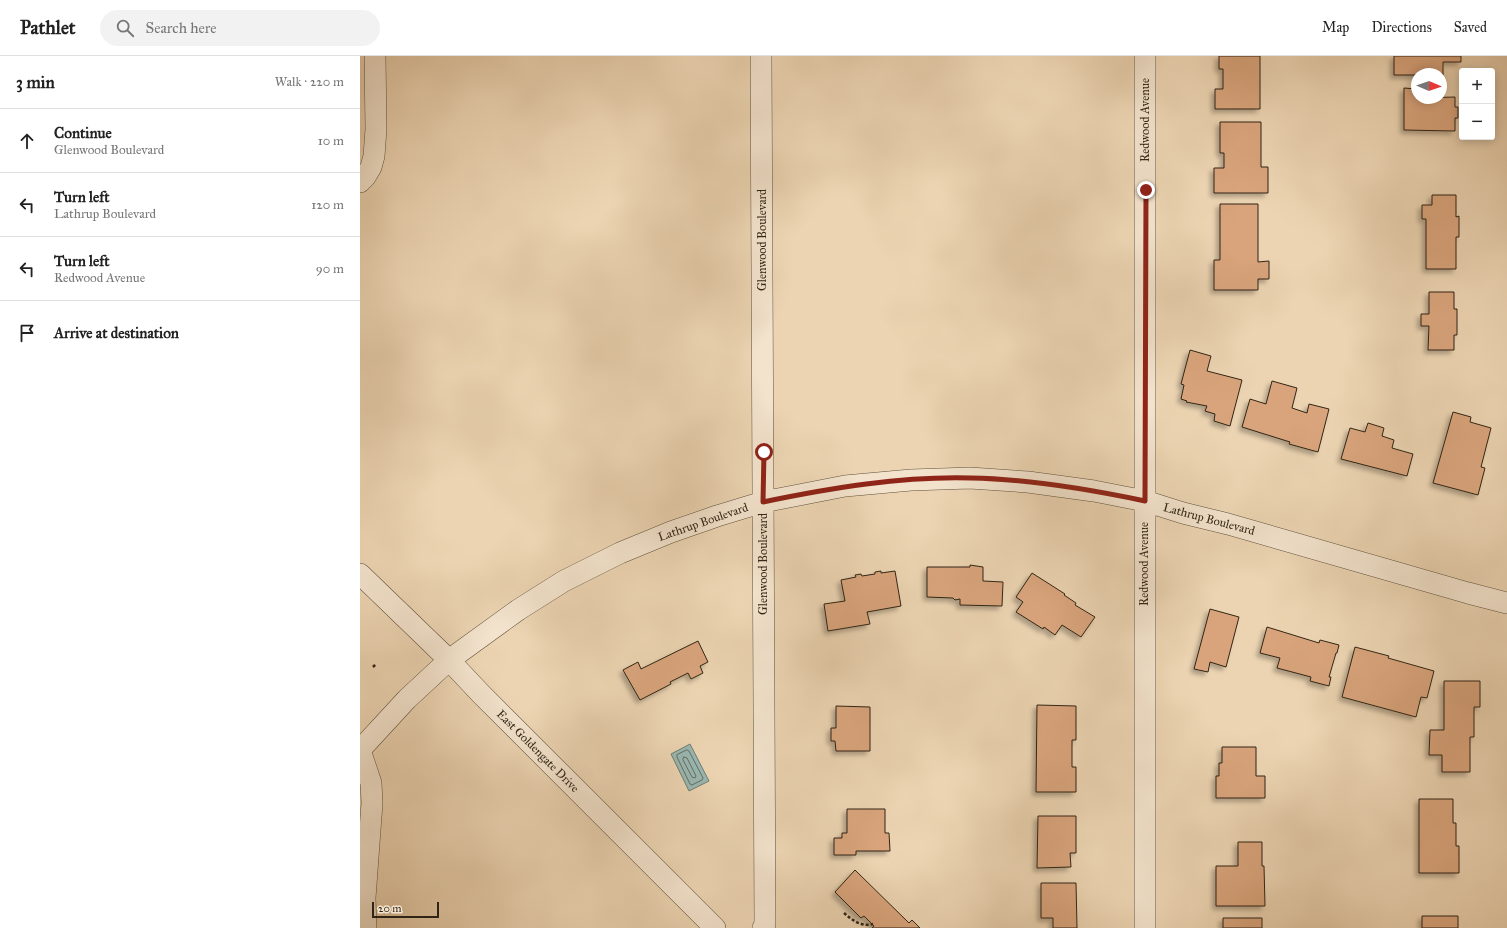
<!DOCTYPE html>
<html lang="en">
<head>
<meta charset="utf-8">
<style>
  body { margin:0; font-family:"IM FELL Great Primer",serif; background:#f2f2f2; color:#222 }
  .controls { position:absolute; right:12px; top:12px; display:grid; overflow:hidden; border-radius:4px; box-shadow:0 2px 10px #0003 }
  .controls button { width:36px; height:36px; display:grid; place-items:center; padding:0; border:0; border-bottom:1px solid #e0e0e0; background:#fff; color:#222; font:20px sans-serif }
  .compass { position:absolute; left:1051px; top:12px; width:36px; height:36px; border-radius:50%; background:#fff; box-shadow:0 2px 10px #0003; rotate:92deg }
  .scale { position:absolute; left:12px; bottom:10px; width:67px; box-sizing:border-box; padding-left:4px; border:2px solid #302515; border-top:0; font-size:11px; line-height:14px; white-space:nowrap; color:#302515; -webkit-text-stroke:3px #f3e3cd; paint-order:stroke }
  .stop { position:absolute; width:12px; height:12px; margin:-9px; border:3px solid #8f2418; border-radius:50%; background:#fff }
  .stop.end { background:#8f2418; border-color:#fff; box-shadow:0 1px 4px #0008 }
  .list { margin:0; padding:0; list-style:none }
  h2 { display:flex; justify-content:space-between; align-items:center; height:52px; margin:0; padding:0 16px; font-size:17px }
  h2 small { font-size:13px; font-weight:400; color:#767676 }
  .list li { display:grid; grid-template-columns:26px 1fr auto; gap:12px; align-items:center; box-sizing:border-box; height:64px; padding:0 16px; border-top:1px solid #e0e0e0 }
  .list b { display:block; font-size:15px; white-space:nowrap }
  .list p { margin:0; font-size:13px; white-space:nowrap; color:#767676 }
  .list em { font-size:13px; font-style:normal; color:#767676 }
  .icon { flex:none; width:22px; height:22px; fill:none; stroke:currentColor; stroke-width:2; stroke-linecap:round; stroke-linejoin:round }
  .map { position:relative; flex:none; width:1147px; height:872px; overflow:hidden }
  header { display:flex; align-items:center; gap:24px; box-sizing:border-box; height:56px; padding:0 20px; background:#fff; border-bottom:1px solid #e0e0e0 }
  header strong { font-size:19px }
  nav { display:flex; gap:22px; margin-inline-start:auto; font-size:14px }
  .search { width:280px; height:36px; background:#f2f2f2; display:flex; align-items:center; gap:10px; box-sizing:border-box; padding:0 14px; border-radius:22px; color:#767676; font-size:15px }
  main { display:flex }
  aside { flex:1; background:#fff }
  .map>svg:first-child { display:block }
  .water { fill:#99b7b1; stroke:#6f7d73 }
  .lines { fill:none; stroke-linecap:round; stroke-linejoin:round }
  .shore { stroke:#646e63; stroke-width:1 }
  .building { fill:#d9a47c; stroke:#302515; filter:url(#shadow) }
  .street-casing { stroke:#5f513c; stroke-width:22 }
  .path { stroke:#302515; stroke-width:2.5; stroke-dasharray:3 2; stroke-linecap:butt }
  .street { stroke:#f3e3cd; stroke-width:21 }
  .route { stroke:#8f2418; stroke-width:5 }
  .labels { text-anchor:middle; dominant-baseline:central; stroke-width:3.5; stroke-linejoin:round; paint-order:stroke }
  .street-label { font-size:12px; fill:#302515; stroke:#f3e3cd }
</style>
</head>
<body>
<header>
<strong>Pathlet</strong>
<div class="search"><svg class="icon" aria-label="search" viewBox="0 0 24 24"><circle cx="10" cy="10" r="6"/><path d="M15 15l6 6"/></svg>Search here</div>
<nav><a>Map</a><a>Directions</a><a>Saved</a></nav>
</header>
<main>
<aside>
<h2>3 min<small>Walk · 220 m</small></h2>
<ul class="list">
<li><svg class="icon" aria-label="ahead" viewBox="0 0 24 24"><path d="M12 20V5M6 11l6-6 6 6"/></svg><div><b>Continue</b><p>Glenwood Boulevard</p></div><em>10 m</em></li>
<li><svg class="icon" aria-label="left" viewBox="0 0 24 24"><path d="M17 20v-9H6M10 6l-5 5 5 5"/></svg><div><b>Turn left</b><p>Lathrup Boulevard</p></div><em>120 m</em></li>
<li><svg class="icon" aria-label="left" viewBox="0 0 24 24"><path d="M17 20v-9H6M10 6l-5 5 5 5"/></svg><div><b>Turn left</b><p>Redwood Avenue</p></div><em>90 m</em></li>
<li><svg class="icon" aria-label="arrive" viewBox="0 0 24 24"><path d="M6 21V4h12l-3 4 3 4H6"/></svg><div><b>Arrive at destination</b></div></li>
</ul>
</aside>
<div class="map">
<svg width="1147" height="872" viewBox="0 0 1147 872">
  <defs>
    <filter id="shadow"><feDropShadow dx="-3.5" dy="3.5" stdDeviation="2" flood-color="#0004"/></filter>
  </defs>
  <rect width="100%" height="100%" fill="#ecd4b2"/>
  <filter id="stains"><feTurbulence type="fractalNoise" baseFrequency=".005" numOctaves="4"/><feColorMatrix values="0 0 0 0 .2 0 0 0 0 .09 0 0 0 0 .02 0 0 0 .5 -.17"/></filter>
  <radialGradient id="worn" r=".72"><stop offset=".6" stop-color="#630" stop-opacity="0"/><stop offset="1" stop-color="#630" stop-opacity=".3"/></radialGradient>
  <!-- water -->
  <path class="water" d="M 330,688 L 349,725 L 329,735 L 311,698 Z"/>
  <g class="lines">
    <!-- shore -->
    <path class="shore" d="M 327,694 L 329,695 L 343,722 L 342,724 L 332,729 L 330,728 L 317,701 L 317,699 Z
      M 324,701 L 327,702 L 336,720 L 335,722 L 332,721 L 323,704 Z"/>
  </g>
  <!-- building -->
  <path class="building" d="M 859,0 L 900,0 L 900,53 L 855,53 L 855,33 L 863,33 L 863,13 L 859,13 Z
    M 1034,0 L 1101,0 L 1101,6 L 1083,6 L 1083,19 L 1081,18 L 1057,18 L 1057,19 L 1034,19 Z
    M 1044,32 L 1057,33 L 1057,42 L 1095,41 L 1095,51 L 1098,51 L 1098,62 L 1095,62 L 1095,75 L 1044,74 Z
    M 860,66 L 901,66 L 901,111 L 908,111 L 908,137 L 854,137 L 854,112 L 864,112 L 864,97 L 860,97 Z
    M 1072,139 L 1096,139 L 1096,161 L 1099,160 L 1099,181 L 1096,181 L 1096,213 L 1066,213 L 1066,163 L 1062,163 L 1062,149 L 1072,149 Z
    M 860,148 L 898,148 L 898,206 L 909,205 L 909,223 L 898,223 L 898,234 L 854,234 L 854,204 L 860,204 Z
    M 1069,236 L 1094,236 L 1094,253 L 1097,253 L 1097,279 L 1094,279 L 1094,294 L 1068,294 L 1069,270 L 1061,270 L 1061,258 L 1069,258 Z
    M 830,294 L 851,300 L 847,315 L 882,324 L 870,370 L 854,365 L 855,358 L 845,355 L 847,350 L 826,346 L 827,345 L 821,343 L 824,329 L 821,328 Z
    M 912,325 L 937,332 L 932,352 L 947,357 L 949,348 L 969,353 L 958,396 L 929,388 L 930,386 L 882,371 L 890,343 L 906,348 Z
    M 1093,356 L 1111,361 L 1110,366 L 1131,372 L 1121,411 L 1125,412 L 1118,439 L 1073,427 Z
    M 1008,367 L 1024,372 L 1022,380 L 1034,384 L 1032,392 L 1053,398 L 1047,420 L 981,403 L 990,372 L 1005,376 Z
    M 610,509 L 623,511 L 623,525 L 643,526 L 642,550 L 600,549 L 600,543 L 595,544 L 593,542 L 567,541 L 567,511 L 610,511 Z
    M 521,515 L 521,517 L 535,515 L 541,550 L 507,556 L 510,568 L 468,575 L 464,548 L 485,545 L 481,524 L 496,521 L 495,519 L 501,518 L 502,520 L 515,518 L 515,516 Z
    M 672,517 L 705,538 L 704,539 L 716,547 L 715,549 L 735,561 L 721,581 L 702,569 L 695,579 L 684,571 L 683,573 L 656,556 L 663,546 L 656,541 Z
    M 850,553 L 879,561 L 866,611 L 850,606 L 848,616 L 834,613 Z
    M 907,571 L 959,587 L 960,584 L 979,589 L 977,597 L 976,597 L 969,621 L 971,621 L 969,630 L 950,625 L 951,621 L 917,612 L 920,602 L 900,597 Z
    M 338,585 L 348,606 L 340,610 L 343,617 L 331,623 L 328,617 L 310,626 L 311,628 L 280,644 L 263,614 L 278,606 L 281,613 Z
    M 995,591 L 1029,600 L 1028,602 L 1074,615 L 1067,642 L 1061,641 L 1056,661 L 982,641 Z
    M 1084,625 L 1120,625 L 1120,651 L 1114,651 L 1114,681 L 1110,681 L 1110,716 L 1082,716 L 1082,699 L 1069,699 L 1070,674 L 1084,674 Z
    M 677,649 L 716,650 L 716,684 L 712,684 L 712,711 L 716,711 L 716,736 L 676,736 Z
    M 476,650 L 510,651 L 510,695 L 476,695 L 475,685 L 471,685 L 471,672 L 476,672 Z
    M 862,691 L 896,691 L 896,720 L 905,720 L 905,742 L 856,742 L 856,720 L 859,720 L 859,707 L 862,707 Z
    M 1059,743 L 1093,743 L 1093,767 L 1096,767 L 1096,790 L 1099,790 L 1099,817 L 1059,817 Z
    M 487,753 L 525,753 L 525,777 L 529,777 L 530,795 L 496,795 L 496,799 L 474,799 L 474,782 L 482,782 L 482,777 L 487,777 Z
    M 678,760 L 716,760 L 716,797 L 710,797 L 711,811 L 677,812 Z
    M 878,786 L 902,786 L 902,810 L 904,810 L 905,850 L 856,850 L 856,810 L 878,810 Z
    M 495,814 L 549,867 L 552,864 L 560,872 L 512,872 L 514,870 L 504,860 L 501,862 L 475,836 Z
    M 681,827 L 716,827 L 717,872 L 693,872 L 693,862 L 681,862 Z
    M 1062,860 L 1098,860 L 1098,872 L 1062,872 Z
    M 863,862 L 902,862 L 902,872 L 863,872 Z"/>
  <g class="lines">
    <defs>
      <path id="street" d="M 401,0 L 405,868 L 403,872
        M 0,126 L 5,121 L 11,111 L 14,100 L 16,73 L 15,0
        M 0,518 L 89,604 L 121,638 L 355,872
        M 0,694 L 47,643 L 89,604 L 158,554 L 204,525 L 260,497 L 311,476 L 357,460 L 403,446 L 485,430 L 551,424 L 610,422 L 668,426 L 734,435 L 785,445 L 823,457 L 868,468 L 1108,537 L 1147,547
        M 0,694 L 11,727 L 12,747 L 5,842 L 6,872
        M 785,872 L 785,0"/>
    </defs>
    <!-- street casing -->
    <use href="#street" class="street-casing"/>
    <!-- path -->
    <path class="path" d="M 13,611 L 16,608
      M 484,857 C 492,864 501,871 513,868"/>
    <!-- street -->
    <use href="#street" class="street"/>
  </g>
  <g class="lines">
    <!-- route -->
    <path class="route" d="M 404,396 L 403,446 C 470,432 542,420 611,422 C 669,423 728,433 785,445 L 786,134"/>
  </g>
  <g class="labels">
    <!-- street labels -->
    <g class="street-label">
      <text transform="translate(785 64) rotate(-90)">Redwood Avenue</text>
      <text transform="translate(402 184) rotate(-90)">Glenwood Boulevard</text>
      <text transform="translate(849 463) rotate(15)">Lathrup Boulevard</text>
      <text transform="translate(343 466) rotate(-19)">Lathrup Boulevard</text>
      <text transform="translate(403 508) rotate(-90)">Glenwood Boulevard</text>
      <text transform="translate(784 508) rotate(-90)">Redwood Avenue</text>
      <text transform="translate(178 695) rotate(45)">East Goldengate Drive</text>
    </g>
  </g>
  <rect width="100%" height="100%" filter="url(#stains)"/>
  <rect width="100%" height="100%" fill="url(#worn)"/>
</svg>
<div class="controls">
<button>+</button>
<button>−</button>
</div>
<svg class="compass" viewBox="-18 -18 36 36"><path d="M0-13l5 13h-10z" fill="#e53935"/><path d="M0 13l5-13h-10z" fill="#767676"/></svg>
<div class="scale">20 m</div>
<div class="stop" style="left:404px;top:396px"></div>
<div class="stop end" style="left:786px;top:134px"></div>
</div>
</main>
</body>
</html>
